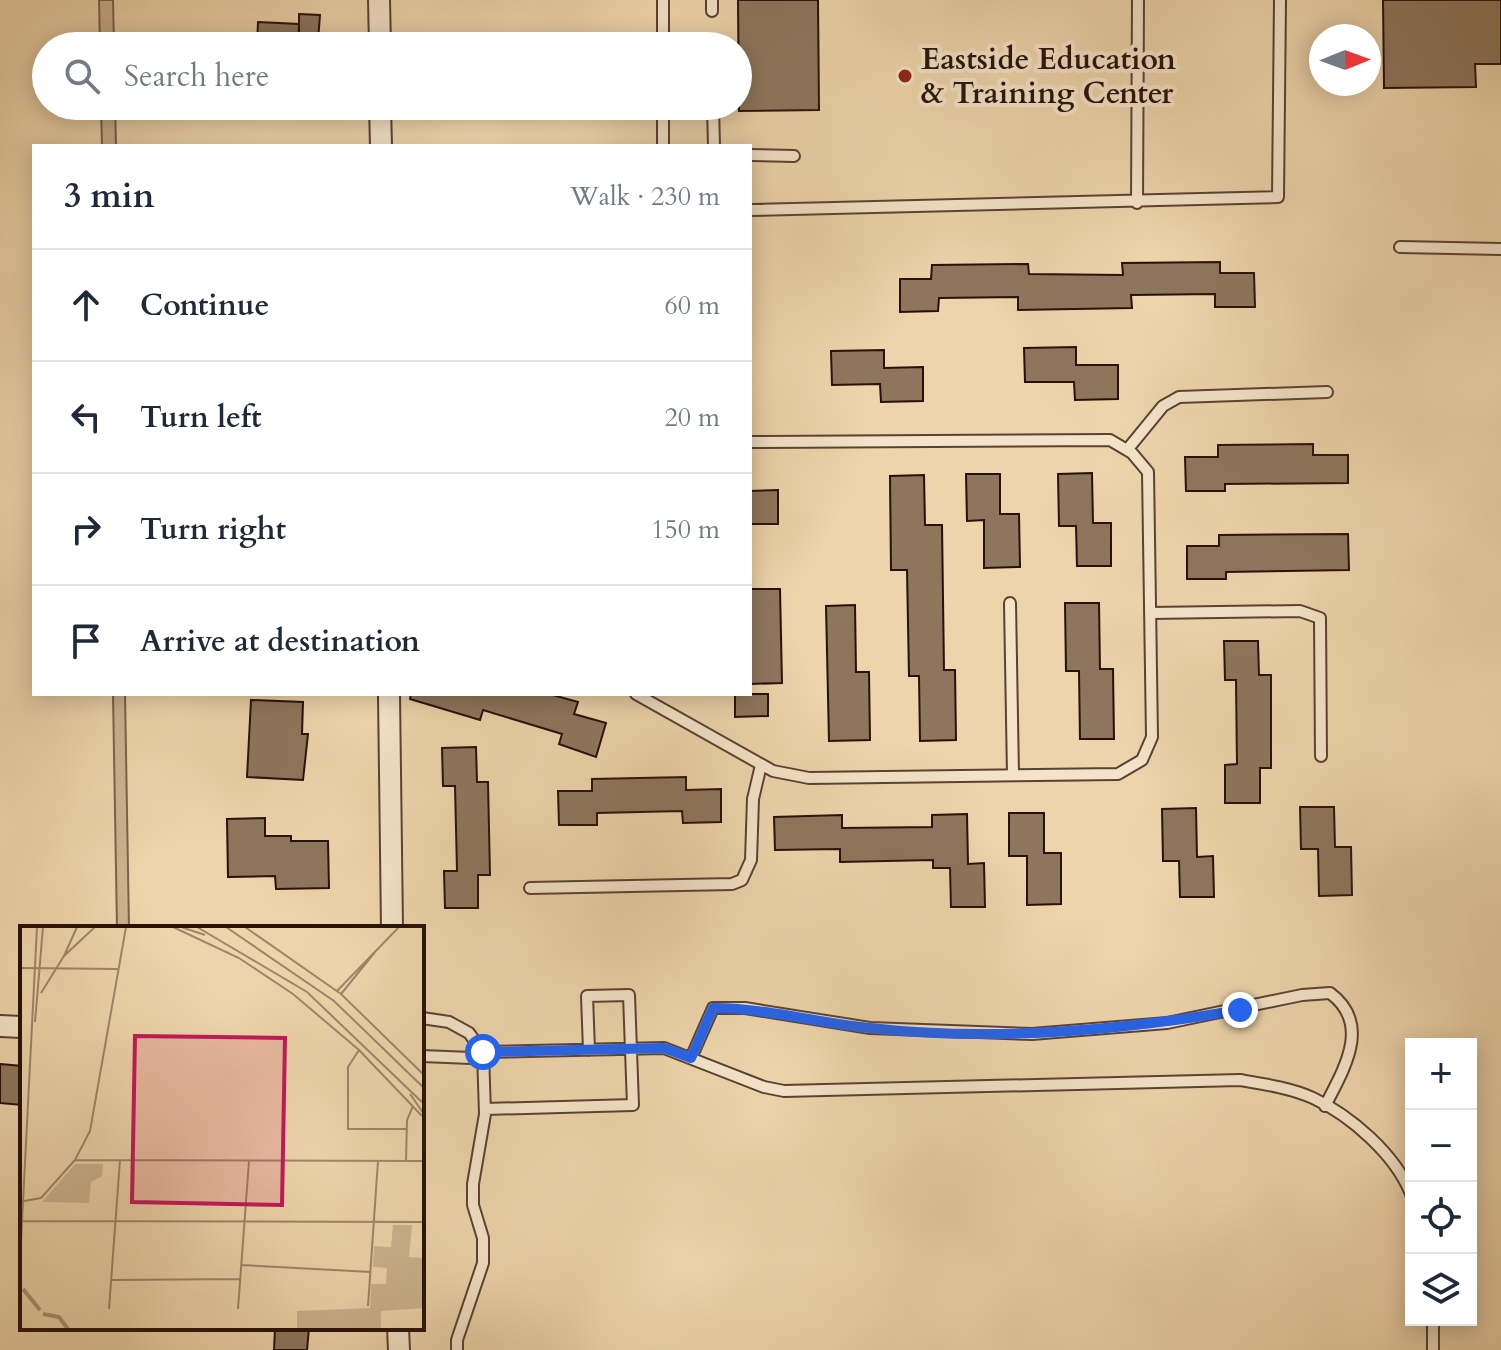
<!DOCTYPE html>
<html lang="en">
<head>
<meta charset="utf-8">
<style>
  body { margin:0; font-family:Cardo,serif; background:#f6f6f7; color:#1f2937 }
  .controls { position:absolute; right:24px; bottom:24px; display:grid; overflow:hidden; border-radius:0px; box-shadow:0 4px 20px #0003 }
  .controls button { width:72px; height:72px; display:grid; place-items:center; padding:0; border:0; border-bottom:2px solid #e0e1e3; background:#fff; color:#1f2937; font:40px sans-serif }
  .compass { position:absolute; left:1309px; top:24px; width:72px; height:72px; border-radius:50%; background:#fff; box-shadow:0 4px 20px #0003; rotate:89deg }
  .stop { position:absolute; width:24px; height:24px; margin:-18px; border:6px solid #2563eb; border-radius:50%; background:#fff }
  .stop.end { background:#2563eb; border-color:#fff; box-shadow:0 2px 8px #0008 }
  .list { margin:0; padding:0; list-style:none }
  h2 { display:flex; justify-content:space-between; align-items:center; height:104px; margin:0; padding:0 32px; font-size:34px }
  h2 small { font-size:26px; font-weight:400; color:#747a83 }
  .list li { display:grid; grid-template-columns:52px 1fr auto; gap:24px; align-items:center; box-sizing:border-box; height:112px; padding:0 32px; border-top:2px solid #e0e1e3 }
  .list b { display:block; font-size:30px; white-space:nowrap }
  .list em { font-size:26px; font-style:normal; color:#747a83 }
  .icon { flex:none; width:44px; height:44px; fill:none; stroke:currentColor; stroke-width:2; stroke-linecap:round; stroke-linejoin:round }
  .map { position:relative; flex:none; width:1501px; height:1350px; overflow:hidden }
  .search { position:absolute; background:#fff; box-shadow:0 4px 20px #0003; left:32px; top:32px; width:720px; height:88px; display:flex; align-items:center; gap:20px; box-sizing:border-box; padding:0 28px; border-radius:44px; color:#747a83; font-size:30px }
  .panel { position:absolute; background:#fff; box-shadow:0 4px 20px #0003; left:32px; top:144px; width:720px; height:552px; border-radius:0px }
  .map>svg:first-child { display:block }
  .green { fill:#ccb38f; stroke:#7a624c; stroke-width:2 }
  .building { fill:#8e765d; stroke:#271109; stroke-width:2 }
  .lines { fill:none; stroke-linecap:round; stroke-linejoin:round }
  .service-casing { stroke:#594232; stroke-width:14 }
  .minor-casing { stroke:#594232; stroke-width:24 }
  .service { stroke:#f4e3c8; stroke-width:10 }
  .minor { stroke:#f4e3c8; stroke-width:20 }
  .route { stroke:#2563eb; stroke-width:10 }
  .poi-dot { fill:#8f2418; stroke:#f4e3c8; stroke-width:3 }
  .labels { text-anchor:middle; dominant-baseline:central; stroke-width:8; stroke-linejoin:round; paint-order:stroke }
  .poi-label { font-size:30px; font-weight:bold; fill:#271109; stroke:#f4e3c8; text-anchor:start }
  .inset-river { fill:none; stroke:#aa9274; stroke-width:4 }
  .inset-road { fill:none; stroke:#9e866a; stroke-width:2 }
  .view { fill:#c2185b; fill-opacity:0.15; stroke:#c2185b; stroke-width:4 }
  .inset-edge { fill:none; stroke:#271109; stroke-width:4 }
</style>
</head>
<body>
<div class="map">
<svg width="1501" height="1350" viewBox="0 0 1501 1350">
  <rect width="100%" height="100%" fill="#eed4ab"/>
  <filter id="stains"><feTurbulence type="fractalNoise" baseFrequency=".0025" numOctaves="4"/><feColorMatrix values="0 0 0 0 .2 0 0 0 0 .09 0 0 0 0 .02 0 0 0 .5 -.17"/></filter>
  <radialGradient id="worn" r=".72"><stop offset=".6" stop-color="#630" stop-opacity="0"/><stop offset="1" stop-color="#630" stop-opacity=".3"/></radialGradient>
  <!-- green -->
  <path class="green" d="M 99,0 L 113,0 L 114,46 L 100,46 Z
    M 101,106 L 115,106 L 116,146 L 102,146 Z
    M 113,694 L 125,694 L 129,928 L 117,928 Z"/>
  <!-- building -->
  <path class="building" d="M 738,0 L 818,0 L 819,110 L 739,111 Z
    M 1383,0 L 1501,0 L 1501,64 L 1475,64 L 1476,87 L 1384,88 Z
    M 299,14 L 320,15 L 318,41 L 299,41 Z
    M 258,22 L 299,24 L 298,46 L 257,46 Z
    M 1220,262 L 1220,273 L 1254,273 L 1255,307 L 1215,307 L 1215,294 L 1131,295 L 1132,308 L 1018,310 L 1018,297 L 939,298 L 938,311 L 900,312 L 900,279 L 931,279 L 932,265 L 1028,264 L 1029,274 L 1123,275 L 1122,263 Z
    M 1076,347 L 1076,365 L 1118,365 L 1118,399 L 1075,400 L 1074,382 L 1025,382 L 1024,348 Z
    M 884,350 L 884,368 L 923,367 L 923,401 L 881,402 L 880,384 L 832,385 L 831,351 Z
    M 1313,444 L 1313,455 L 1348,455 L 1348,483 L 1225,484 L 1225,491 L 1186,491 L 1185,457 L 1218,457 L 1218,445 Z
    M 1092,473 L 1093,523 L 1111,523 L 1111,566 L 1077,566 L 1076,526 L 1059,526 L 1058,474 Z
    M 966,474 L 1000,474 L 1000,514 L 1019,514 L 1020,567 L 984,568 L 984,520 L 967,521 Z
    M 924,475 L 925,525 L 942,525 L 944,670 L 955,670 L 956,740 L 920,741 L 919,676 L 909,676 L 907,570 L 891,570 L 890,476 Z
    M 778,490 L 778,524 L 750,524 L 750,491 Z
    M 1348,534 L 1349,570 L 1226,572 L 1226,579 L 1187,579 L 1187,546 L 1219,546 L 1219,535 Z
    M 750,589 L 780,589 L 782,683 L 750,684 Z
    M 1065,603 L 1099,603 L 1100,669 L 1113,669 L 1114,739 L 1080,739 L 1079,671 L 1066,671 Z
    M 855,605 L 856,672 L 869,672 L 870,740 L 829,741 L 826,606 Z
    M 1224,641 L 1258,641 L 1259,675 L 1271,675 L 1271,768 L 1260,768 L 1260,803 L 1225,803 L 1225,765 L 1237,764 L 1236,680 L 1225,680 Z
    M 411,694 L 549,694 L 578,702 L 574,714 L 606,723 L 596,757 L 559,744 L 562,734 L 483,710 L 480,720 L 410,699 Z
    M 735,694 L 768,694 L 768,716 L 735,717 Z
    M 251,700 L 303,702 L 302,734 L 308,734 L 303,780 L 247,777 Z
    M 476,747 L 477,782 L 488,782 L 490,875 L 478,875 L 478,908 L 445,908 L 444,871 L 457,871 L 455,786 L 443,786 L 442,748 Z
    M 686,777 L 686,790 L 721,789 L 721,822 L 683,823 L 682,811 L 597,813 L 597,825 L 559,825 L 558,791 L 592,791 L 592,779 Z
    M 1300,807 L 1334,807 L 1335,847 L 1351,847 L 1352,895 L 1319,896 L 1318,849 L 1301,849 Z
    M 1196,808 L 1197,857 L 1213,856 L 1214,897 L 1180,897 L 1179,861 L 1163,861 L 1162,809 Z
    M 1009,813 L 1044,813 L 1044,853 L 1061,853 L 1061,904 L 1027,905 L 1027,856 L 1009,856 Z
    M 967,814 L 968,864 L 984,863 L 985,907 L 951,907 L 950,868 L 933,868 L 933,860 L 840,862 L 840,849 L 775,850 L 774,817 L 842,815 L 842,828 L 932,827 L 932,815 Z
    M 265,818 L 265,836 L 291,836 L 291,841 L 328,841 L 329,888 L 276,889 L 275,876 L 228,877 L 227,819 Z
    M 0,1064 L 22,1066 L 22,1105 L 0,1103 Z
    M 275,1328 L 309,1328 L 307,1350 L 274,1350 Z"/>
  <g class="lines">
    <defs>
      <path id="service" d="M 663,0 L 663,46
        M 712,11 L 712,0
        M 663,106 L 663,146
        M 713,106 L 714,146
        M 750,155 L 794,156
        M 1137,203 L 1138,0
        M 750,210 L 1278,197 L 1280,0
        M 1400,247 L 1501,249
        M 1127,450 L 1163,406 L 1179,397 L 1327,392
        M 1010,603 L 1013,775
        M 1150,613 L 1300,611 L 1320,618 L 1321,756
        M 636,694 L 773,771 L 809,778 L 1118,774 L 1142,760 L 1152,737 L 1148,472 L 1132,453 L 1110,440 L 750,442
        M 530,888 L 732,884 L 742,880 L 751,860 L 753,799 L 761,765
        M 422,1018 L 449,1022 L 469,1033 L 483,1052 L 485,1114 L 473,1184 L 473,1205 L 483,1238 L 483,1263 L 457,1340 L 457,1350
        M 422,1056 L 471,1058 L 483,1052 L 664,1048 L 764,1087 L 784,1091 L 1240,1080 C 1264,1084 1291,1088 1313,1098 C 1351,1116 1395,1154 1411,1194
        M 691,1058 L 713,1008 L 745,1008 L 870,1028 L 1032,1034 L 1167,1023 L 1302,995 L 1330,993 C 1372,1024 1344,1069 1325,1106
        M 485,1109 L 633,1105 L 629,995 L 587,996 L 589,1050
        M 1433,1320 L 1433,1350"/>
      <path id="minor" d="M 379,0 L 380,46
        M 380,106 L 381,146
        M 389,694 L 392,928
        M 0,1026 L 22,1027
        M 398,1328 L 399,1350"/>
    </defs>
    <!-- service casing -->
    <use href="#service" class="service-casing"/>
    <!-- minor casing -->
    <use href="#minor" class="minor-casing"/>
    <!-- service -->
    <use href="#service" class="service"/>
    <!-- minor -->
    <use href="#minor" class="minor"/>
  </g>
  <g class="lines">
    <!-- route -->
    <path class="route" d="M 483,1052 L 664,1048 L 691,1058 L 713,1008 C 766,1008 817,1023 870,1028 C 993,1042 1118,1031 1240,1010"/>
  </g>
  <!-- markers -->
  <circle class="poi-dot" cx="905" cy="76" r="8"/>
  <g class="labels">
    <!-- poi labels -->
    <g class="poi-label">
      <text x="921" y="59">Eastside Education<tspan x="921" dy="34">&amp; Training Center</tspan></text>
    </g>
  </g>
  <!-- overview -->
  <g transform="translate(20 926)">
    <rect width="404" height="404" fill="#eed4ab"/>
    <path d="M 55,238 L 96,238 L 83,238 L 82,250 L 71,256 L 69,277 L 22,276 ZM 373,299 L 392,299 L 389,331 L 403,332 L 404,382 L 361,385 L 361,403 L 277,403 L 277,385 L 350,382 L 351,358 L 366,358 L 367,342 L 353,341 L 354,320 L 371,321 Z" fill="#ccb38f"/>
    <path class="inset-river" d="M 3,363 L 20,384M 23,388 L 39,391 L 48,403"/>
    <path class="inset-road" d="M 153,1 L 219,32 L 273,68 L 339,124 L 402,190M 161,1 L 185,9M 177,1 L 287,66 L 404,178M 206,1 L 314,75 L 404,162M 225,1 L 321,68 L 404,149M 44,30 L 57,1M 0,42 L 98,43M 317,65 L 379,1M 21,67 L 44,30 L 75,1M 321,68 L 355,26M 15,96 L 23,1M 339,124 L 328,141 L 328,203 L 386,203M 390,168 L 404,188M 55,234 L 404,235M 386,235 L 387,194 L 393,180M 4,275 L 21,272 L 55,234 L 70,205 L 106,1M 2,295 L 404,296M 0,335 L 17,1M 221,339 L 351,346M 91,354 L 220,353M 348,380 L 358,235M 89,383 L 100,234M 218,383 L 229,235"/>
    <path class="view" d="M 115,110 L 265,112 L 262,279 L 112,276 Z"/>
    <rect width="404" height="404" class="inset-edge"/>
  </g>
  <rect width="100%" height="100%" filter="url(#stains)"/>
  <rect width="100%" height="100%" fill="url(#worn)"/>
</svg>
<div class="controls">
<button>+</button>
<button>−</button>
<button><svg class="icon" aria-label="locate" viewBox="0 0 24 24"><circle cx="12" cy="12" r="6"/><path d="M12 2v4M12 18v4M2 12h4M18 12h4"/></svg></button>
<button><svg class="icon" aria-label="layers" viewBox="0 0 24 24"><path d="M12 4l9 5-9 5-9-5zM3 14l9 5 9-5"/></svg></button>
</div>
<svg class="compass" viewBox="-18 -18 36 36"><path d="M0-13l5 13h-10z" fill="#e53935"/><path d="M0 13l5-13h-10z" fill="#747a83"/></svg>
<div class="stop" style="left:483px;top:1052px"></div>
<div class="stop end" style="left:1240px;top:1010px"></div>
<div class="search"><svg class="icon" aria-label="search" viewBox="0 0 24 24"><circle cx="10" cy="10" r="6"/><path d="M15 15l6 6"/></svg>Search here</div>
<section class="panel">
<h2>3 min<small>Walk · 230 m</small></h2>
<ul class="list">
<li><svg class="icon" aria-label="ahead" viewBox="0 0 24 24"><path d="M12 20V5M6 11l6-6 6 6"/></svg><div><b>Continue</b></div><em>60 m</em></li>
<li><svg class="icon" aria-label="left" viewBox="0 0 24 24"><path d="M17 20v-9H6M10 6l-5 5 5 5"/></svg><div><b>Turn left</b></div><em>20 m</em></li>
<li><svg class="icon" aria-label="right" viewBox="0 0 24 24"><path d="M7 20v-9h11M14 6l5 5-5 5"/></svg><div><b>Turn right</b></div><em>150 m</em></li>
<li><svg class="icon" aria-label="arrive" viewBox="0 0 24 24"><path d="M6 21V4h12l-3 4 3 4H6"/></svg><div><b>Arrive at destination</b></div></li>
</ul>
</section>
</div>
</body>
</html>
